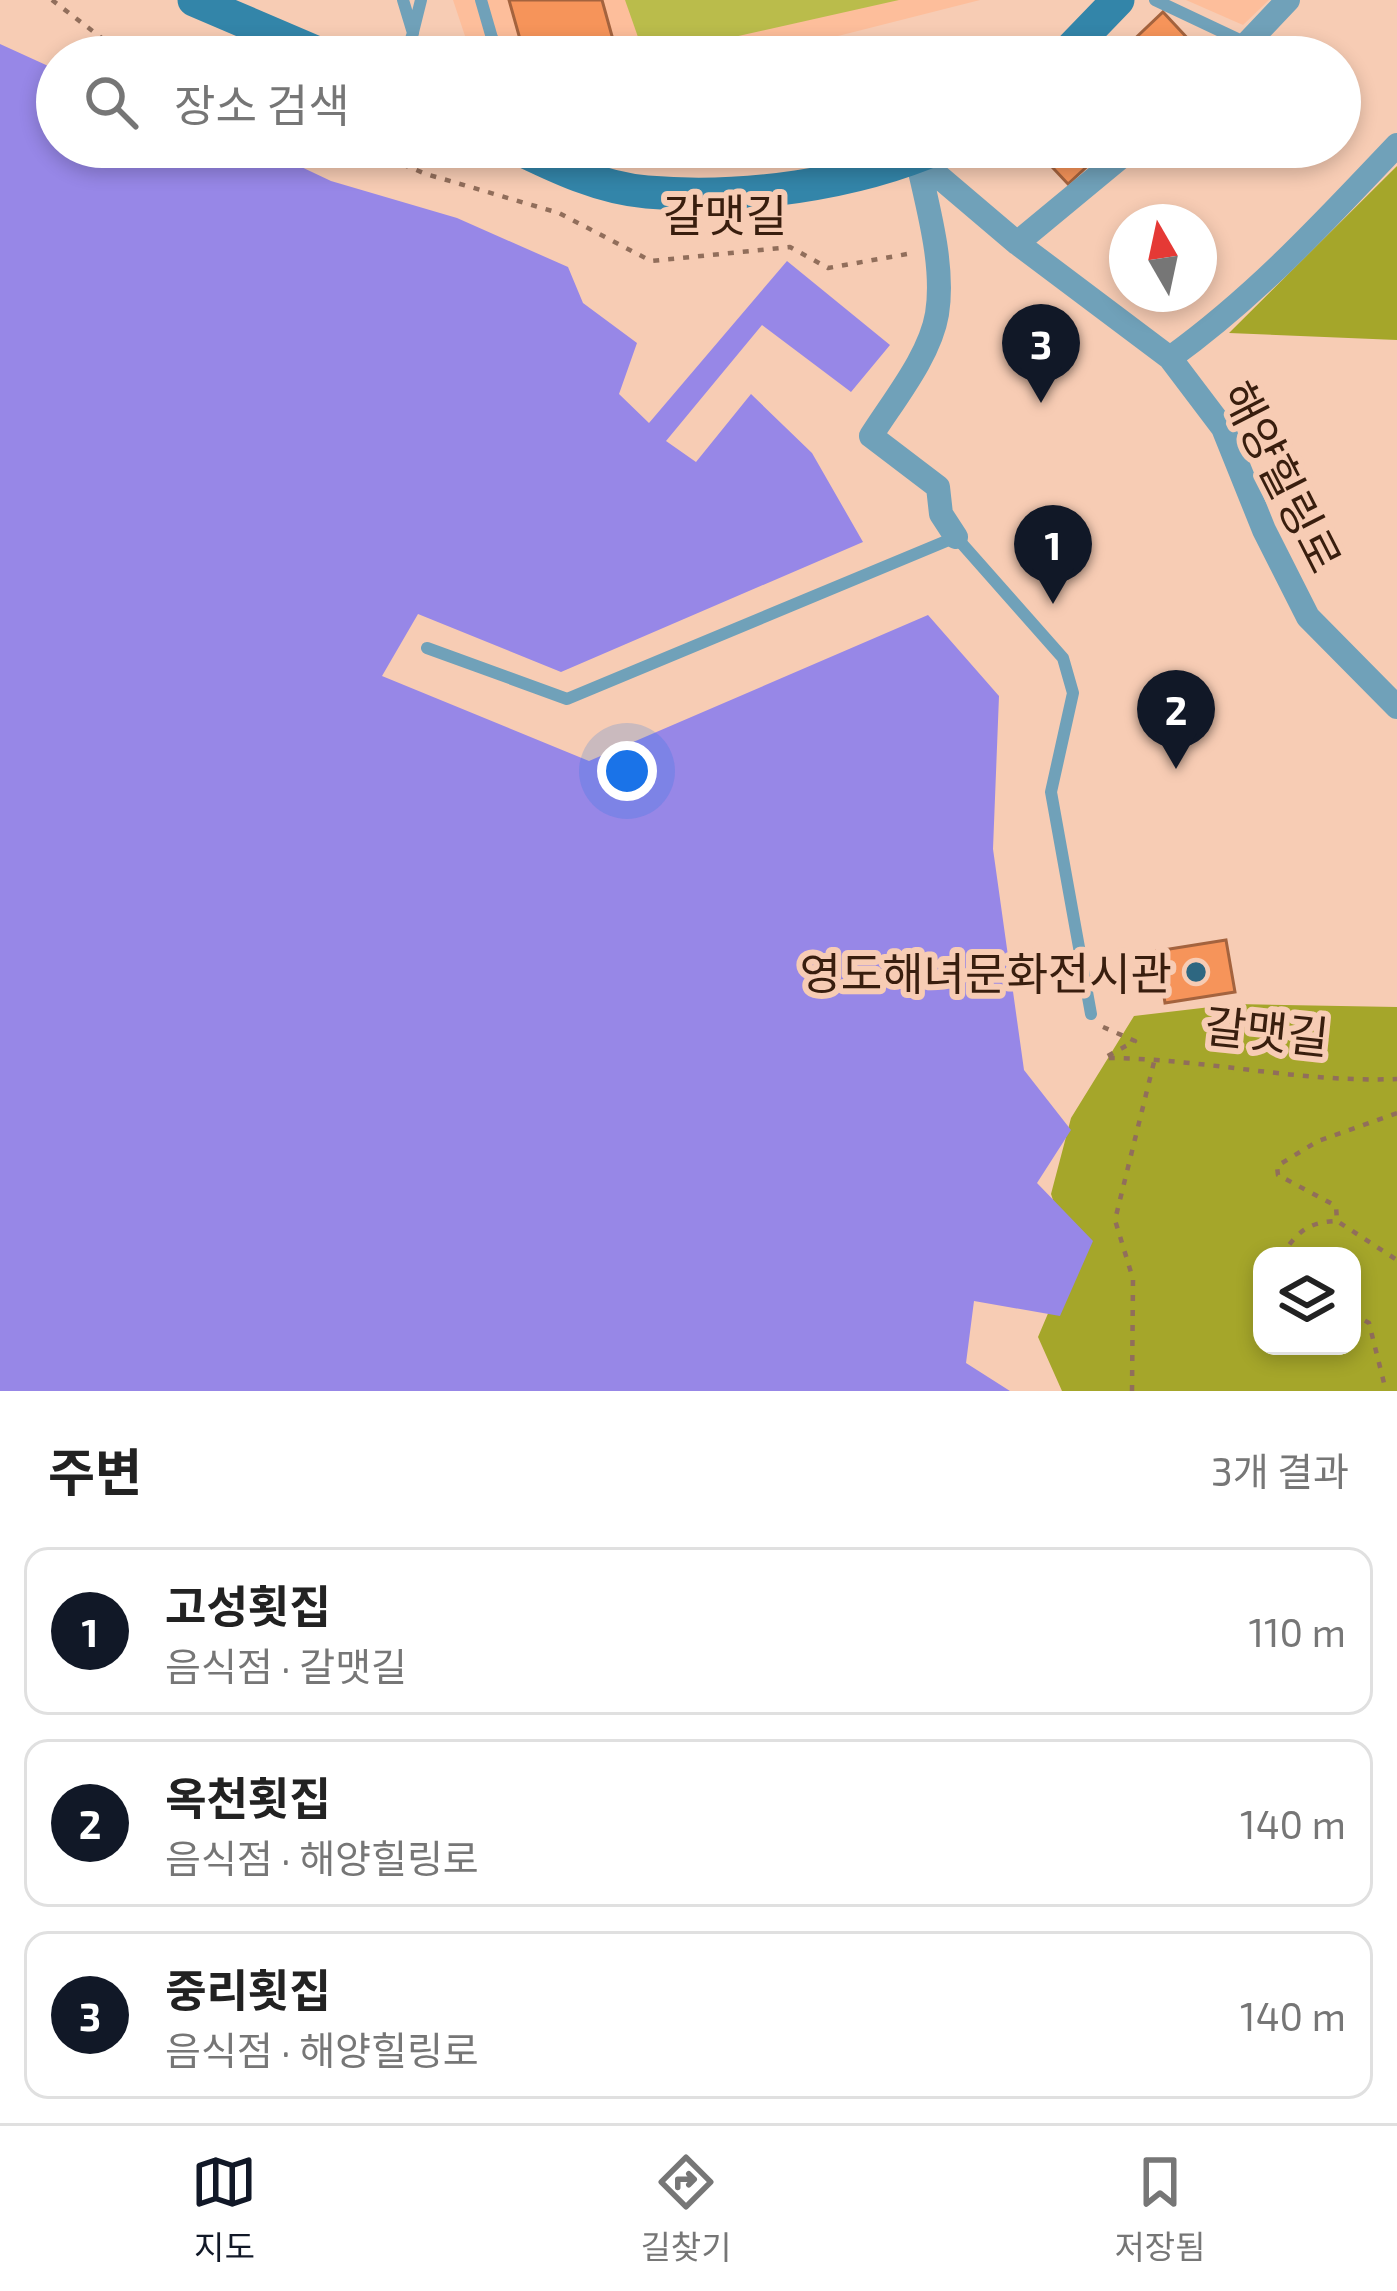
<!DOCTYPE html>
<html lang="ko">
<head>
<meta charset="utf-8">
<style>
  body { margin:0; font-family:"Exo 2","Noto Sans KR",sans-serif; background:#f2f2f2; color:#222 }
  .controls { position:absolute; right:36px; bottom:36px; display:grid; overflow:hidden; border-radius:24px; box-shadow:0 6px 18px #0003 }
  .controls button { width:108px; height:108px; display:grid; place-items:center; padding:0; border:0; border-bottom:3px solid #e0e0e0; background:#fff; color:#222; font:60px sans-serif }
  .compass { position:absolute; left:1109px; top:204px; width:108px; height:108px; border-radius:50%; background:#fff; box-shadow:0 6px 18px #0003; rotate:351deg }
  .you { position:absolute; left:627px; top:771px; width:42px; height:42px; margin:-30px; border:9px solid #fff; border-radius:50%; background:#1a73e8; box-shadow:0 0 0 18px #1a73e833 }
  .badge { display:grid; place-items:center; width:78px; height:78px; border-radius:50%; background:#111827; color:#fff; font-size:39px; font-weight:700 }
  .pin { position:absolute; translate:-50% -99px; filter:drop-shadow(0 3px 6px #0008) }
  .pin::after { content:''; position:absolute; top:63px; width:42px; height:36px; background:inherit; clip-path:polygon(0 0,100% 0,50% 100%) }
  .list { margin:0; padding:0; list-style:none }
  h2 { display:flex; justify-content:space-between; align-items:center; height:156px; margin:0; padding:0 48px; font-size:51px }
  h2 small { font-size:39px; font-weight:400; color:#767676 }
  .list li { display:grid; grid-template-columns:78px 1fr auto; gap:36px; align-items:center; box-sizing:border-box; height:168px; margin:0 24px 24px; padding:0 24px; border:3px solid #e0e0e0; border-radius:24px }
  .list b { display:block; font-size:45px; white-space:nowrap }
  .list p { margin:0; font-size:39px; white-space:nowrap; color:#767676 }
  .list em { font-size:39px; font-style:normal; color:#767676 }
  .icon { flex:none; width:66px; height:66px; fill:none; stroke:currentColor; stroke-width:2; stroke-linecap:round; stroke-linejoin:round }
  .map { position:relative; flex:none; width:1397px; height:1391px; overflow:hidden }
  .search { position:absolute; background:#fff; box-shadow:0 6px 18px #0003; left:36px; right:36px; top:36px; height:132px; display:flex; align-items:center; gap:30px; box-sizing:border-box; padding:0 42px; border-radius:66px; color:#767676; font-size:45px }
  .sheet { height:732px; background:#fff }
  nav { display:flex; justify-content:space-around; align-items:center; box-sizing:border-box; height:168px; border-top:3px solid #e0e0e0; background:#fff; font-size:33px; color:#767676 }
  nav a { display:grid; justify-items:center; gap:6px }
  nav .on { color:#111827 }
  .map>svg:first-child { display:block }
  .built { fill:#fdbe9b }
  .green { fill:#babc4b }
  .forest { fill:#a5a62a; fill-rule:evenodd }
  .water { fill:#9787e7 }
  .building { fill:#f6945a; stroke:#a4633e; stroke-width:3 }
  .lines { fill:none; stroke-linecap:round; stroke-linejoin:round }
  .path { stroke:#916e5b; stroke-width:4.5; stroke-dasharray:6 9; stroke-linecap:butt }
  .service { stroke:#70a1b9; stroke-width:12 }
  .minor { stroke:#70a1b9; stroke-width:24 }
  .secondary { stroke:#3385a9; stroke-width:33 }
  .poi-dot { fill:#2e6781; stroke:#f7ccb4; stroke-width:4.5 }
  .labels { text-anchor:middle; dominant-baseline:central; stroke-width:12; stroke-linejoin:round; paint-order:stroke }
  .street-label { font-size:45px; fill:#391e0e; stroke:#f7ccb4 }
  .poi-label { font-size:45px; fill:#391e0e; stroke:#f7ccb4; text-anchor:end }
</style>
</head>
<body>
<div class="map">
<svg width="1397" height="1391" viewBox="0 0 1397 1391">
  <rect width="100%" height="100%" fill="#f7ccb4"/>
  <!-- built -->
  <path class="built" d="M 453,0 L 980,0 L 755,57 L 472,57 Z
    M 1186,0 L 1269,0 L 1243,25 Z"/>
  <!-- green -->
  <path class="green" d="M 625,0 L 899,0 L 645,57 Z"/>
  <!-- forest -->
  <path class="forest" d="M 1397,166 L 1397,340 L 1229,333 Z
    M 1236,1004 L 1397,1007 L 1397,1391 L 1062,1391 L 1038,1337 L 1072,1257 L 1051,1194 L 1071,1118 L 1134,1016 ZM 1262,1256 L 1352,1256 L 1352,1346 L 1262,1346 Z"/>
  <!-- water -->
  <path class="water" d="M 0,44 L 57,70 L 57,147 L 259,147 L 331,181 L 457,218 L 568,267 L 583,303 L 637,343 L 619,394 L 649,423 L 787,261 L 890,345 L 851,392 L 762,325 L 666,441 L 696,462 L 751,394 L 812,453 L 863,542 L 561,672 L 418,614 L 382,676 L 589,761 L 928,615 L 999,696 L 993,849 L 1024,1070 L 1071,1130 L 1037,1183 L 1093,1241 L 1060,1316 L 974,1301 L 966,1363 L 1010,1391 L 0,1391 Z"/>
  <!-- building -->
  <path class="building" d="M 509,0 L 602,0 L 617,54 L 525,57 Z
    M 1163,12 L 1205,57 L 1133,57 L 1125,48 Z
    M 1045,147 L 1108,147 L 1068,184 L 1039,153 Z
    M 1226,940 L 1235,992 L 1165,1003 L 1157,951 Z"/>
  <g class="lines">
    <!-- path -->
    <path class="path" d="M 52,0 L 120,52 L 135,57
      M 361,147 L 426,174 L 559,213 L 651,261 L 790,247 L 828,268 L 913,253
      M 1103,1027 L 1135,1041 L 1104,1058 C 1203,1058 1298,1083 1397,1079
      M 1397,1113 L 1318,1141 L 1277,1166 L 1278,1175 L 1336,1206 L 1337,1221 L 1397,1260
      M 1288,1256 L 1284,1252 C 1299,1230 1310,1222 1337,1221
      M 1352,1313 L 1369,1323 L 1386,1391
      M 1132,1391 L 1133,1279 L 1115,1220 L 1155,1058"/>
    <!-- service -->
    <path class="service" d="M 403,0 L 413,33 L 405,57
      M 481,0 L 492,38 L 507,57
      M 1155,0 L 1246,43
      M 413,32 L 421,0
      M 427,648 L 567,699 L 956,537 L 1063,658 L 1073,693 L 1051,792 L 1091,1014"/>
    <!-- minor -->
    <path class="minor" d="M 1234,57 L 1288,0
      M 917,158 L 1017,243 L 1170,358 L 1223,428 L 1264,530 L 1308,617 L 1397,707
      M 917,158 C 927,205 945,265 937,314 C 930,356 893,401 871,436 L 938,487 L 941,514 L 956,537
      M 1017,243 L 1133,147
      M 1170,358 C 1256,296 1324,222 1397,145"/>
    <!-- secondary -->
    <path class="secondary" d="M 194,0 L 327,57
      M 1063,57 L 1118,0
      M 515,147 C 556,167 600,188 647,192 C 742,200 854,185 941,147"/>
  </g>
  <!-- markers -->
  <circle class="poi-dot" cx="1196" cy="972" r="12"/>
  <g class="labels">
    <!-- street labels -->
    <g class="street-label">
      <text x="725" y="214">갈맷길</text>
      <text transform="translate(1283 476) rotate(63)">해양힐링로</text>
      <text transform="translate(1267 1030) rotate(6)">갈맷길</text>
    </g>
    <!-- poi labels -->
    <g class="poi-label">
      <text x="1172" y="972">영도해녀문화전시관</text>
    </g>
  </g>
</svg>
<div class="controls">
<button><svg class="icon" aria-label="layers" viewBox="0 0 24 24"><path d="M12 4l9 5-9 5-9-5zM3 14l9 5 9-5"/></svg></button>
</div>
<svg class="compass" viewBox="-18 -18 36 36"><path d="M0-13l5 13h-10z" fill="#e53935"/><path d="M0 13l5-13h-10z" fill="#767676"/></svg>
<div class="you"></div>
<div class="pin badge" style="left:1053px;top:604px">1</div>
<div class="pin badge" style="left:1176px;top:769px">2</div>
<div class="pin badge" style="left:1041px;top:403px">3</div>
<div class="search"><svg class="icon" aria-label="search" viewBox="0 0 24 24"><circle cx="10" cy="10" r="6"/><path d="M15 15l6 6"/></svg>장소 검색</div>
</div>
<section class="sheet">
<h2>주변<small>3개 결과</small></h2>
<ul class="list">
<li><span class="badge">1</span><div><b>고성횟집</b><p>음식점 · 갈맷길</p></div><em>110 m</em></li>
<li><span class="badge">2</span><div><b>옥천횟집</b><p>음식점 · 해양힐링로</p></div><em>140 m</em></li>
<li><span class="badge">3</span><div><b>중리횟집</b><p>음식점 · 해양힐링로</p></div><em>140 m</em></li>
</ul>
</section>
<nav>
<a class="on"><svg class="icon" aria-label="map" viewBox="0 0 24 24"><path d="M3 6l6-2 6 2 6-2v14l-6 2-6-2-6 2zM9 4v14M15 6v14"/></svg>지도</a>
<a><svg class="icon" aria-label="directions" viewBox="0 0 24 24"><path d="M12 3l9 9-9 9-9-9zM9 14v-3h6M13 9l2 2-2 2"/></svg>길찾기</a>
<a><svg class="icon" aria-label="saved" viewBox="0 0 24 24"><path d="M7 4h10v16l-5-4-5 4z"/></svg>저장됨</a>
</nav>
</body>
</html>
